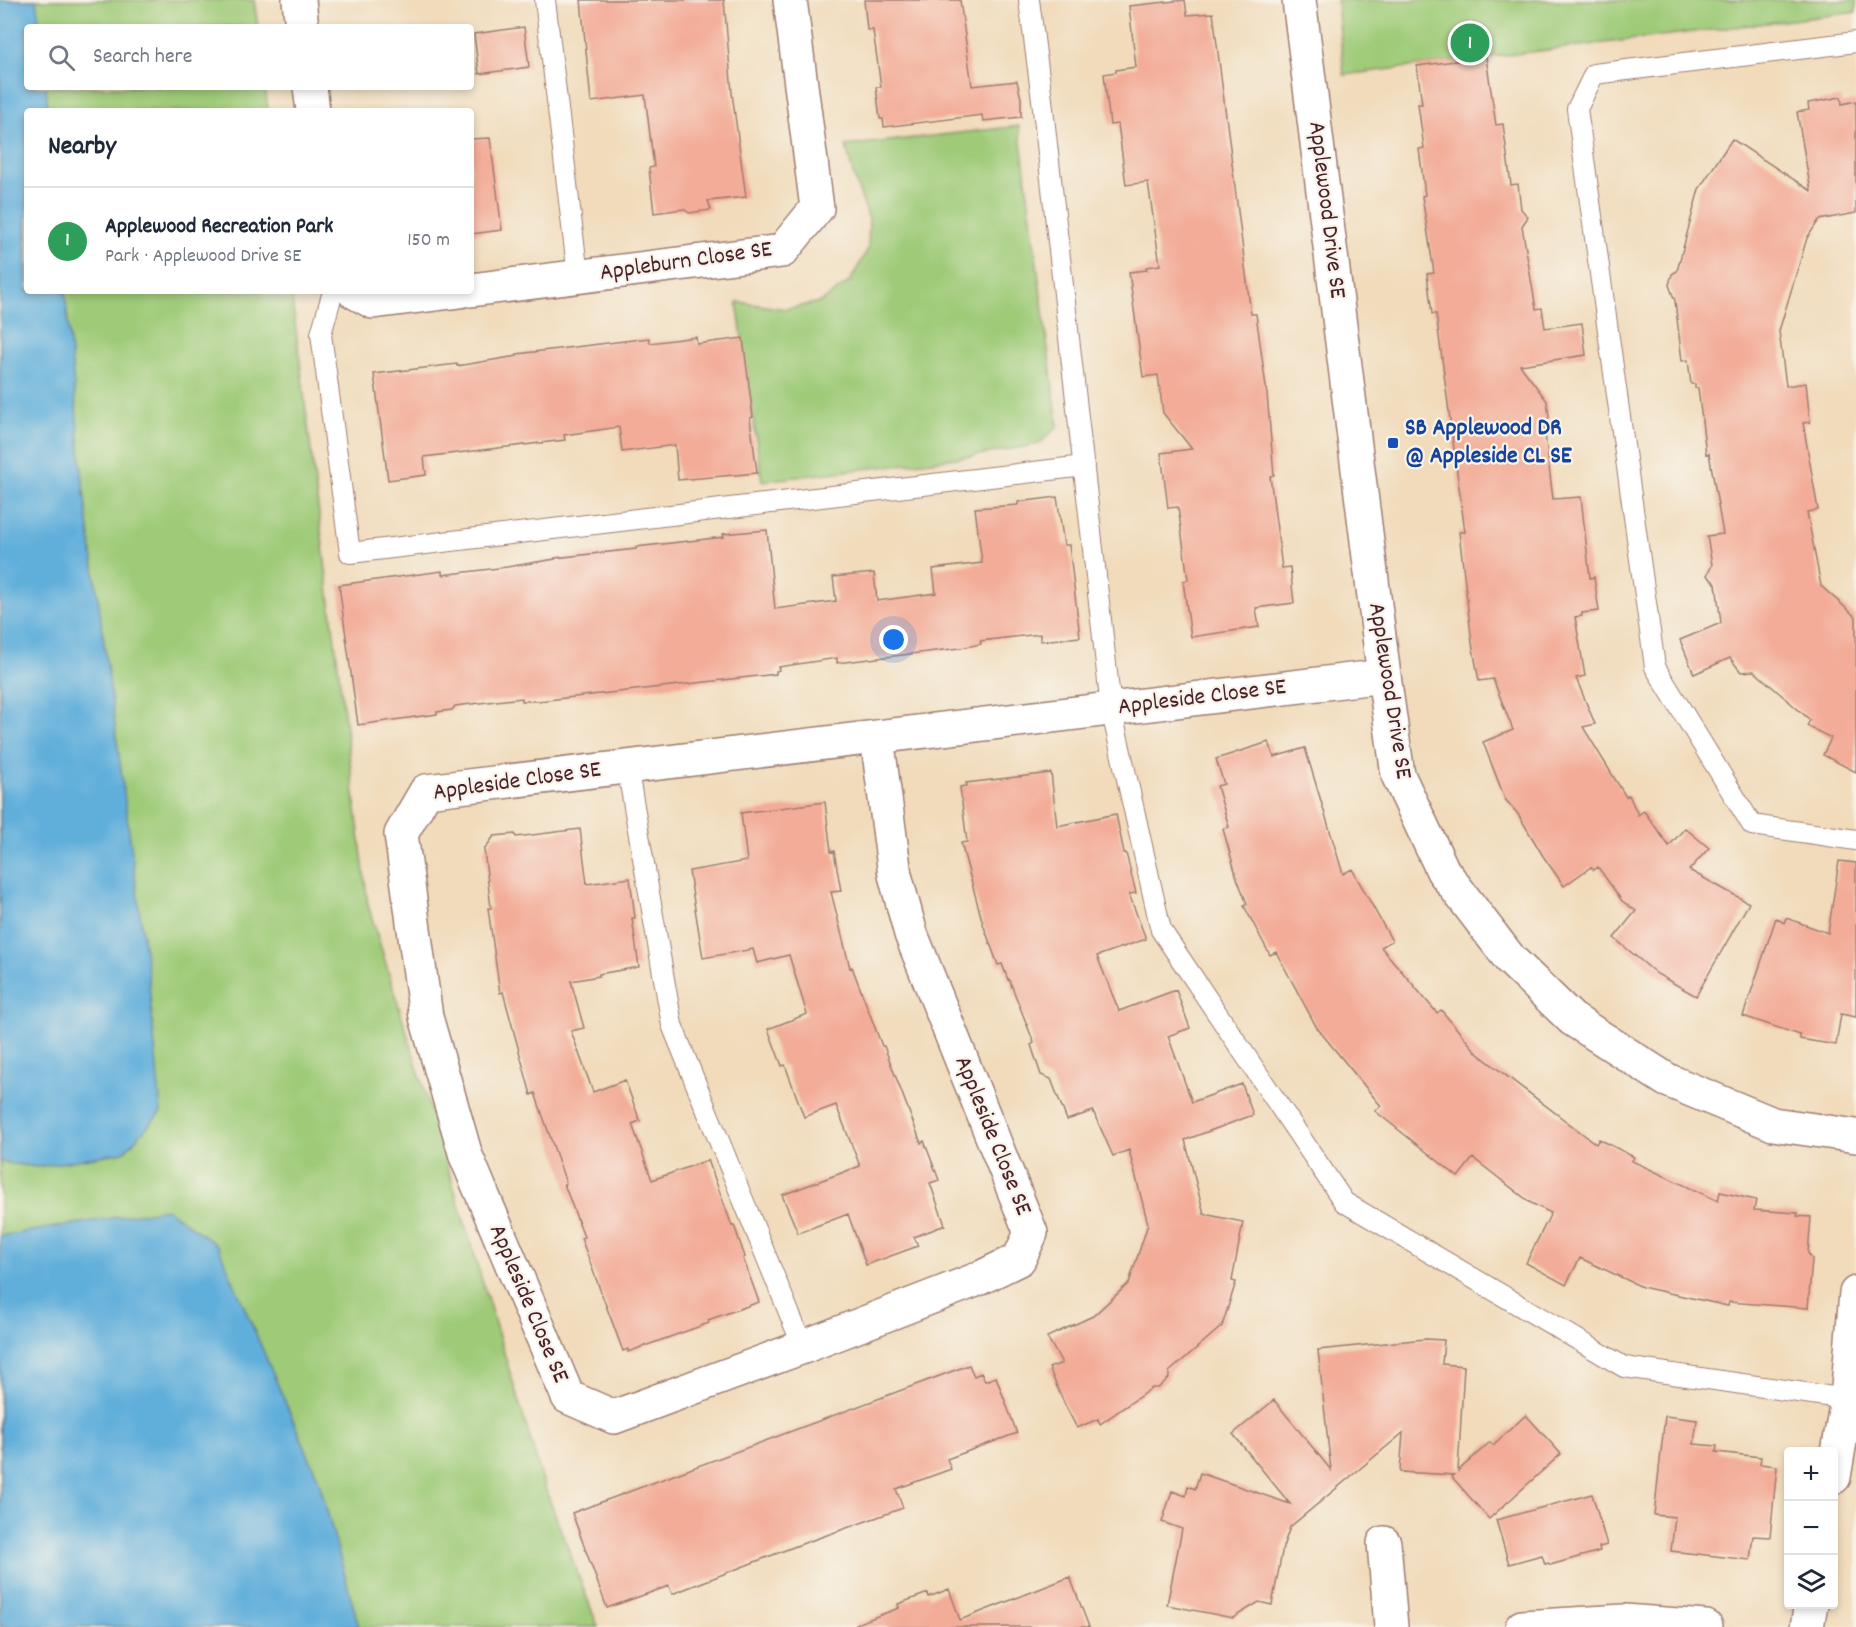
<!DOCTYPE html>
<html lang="en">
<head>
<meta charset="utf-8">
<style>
  body { margin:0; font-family:Dekko,sans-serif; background:#f2f2f3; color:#1f2937 }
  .controls { position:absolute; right:18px; bottom:18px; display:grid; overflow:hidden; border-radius:6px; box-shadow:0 3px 9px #0003 }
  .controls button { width:54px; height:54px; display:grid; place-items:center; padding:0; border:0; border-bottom:2px solid #e0e1e3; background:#fff; color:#1f2937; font:30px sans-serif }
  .you { position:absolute; left:894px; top:640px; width:21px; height:21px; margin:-15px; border:4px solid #fff; border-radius:50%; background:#1a73e8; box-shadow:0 0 0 9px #1a73e833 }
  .badge { display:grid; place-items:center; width:39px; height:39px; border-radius:50%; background:#ea580c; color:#fff; font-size:20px; font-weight:700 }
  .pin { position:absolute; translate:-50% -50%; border:3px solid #fff; box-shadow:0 2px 6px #0006 }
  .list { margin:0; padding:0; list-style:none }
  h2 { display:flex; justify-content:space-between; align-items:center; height:78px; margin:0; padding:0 24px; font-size:26px }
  h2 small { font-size:20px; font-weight:400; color:#747a83 }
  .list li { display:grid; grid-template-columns:39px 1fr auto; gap:18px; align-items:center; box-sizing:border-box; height:108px; padding:0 24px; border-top:2px solid #e0e1e3 }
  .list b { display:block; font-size:22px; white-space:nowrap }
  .list p { margin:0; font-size:20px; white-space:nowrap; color:#747a83 }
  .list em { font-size:20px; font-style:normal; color:#747a83 }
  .icon { flex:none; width:33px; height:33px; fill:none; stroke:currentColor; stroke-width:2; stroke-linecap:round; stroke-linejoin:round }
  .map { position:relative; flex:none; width:1856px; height:1627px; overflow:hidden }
  .search { position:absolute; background:#fff; box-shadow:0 3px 9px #0003; left:24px; top:24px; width:450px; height:66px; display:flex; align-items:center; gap:15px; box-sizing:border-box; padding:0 21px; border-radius:6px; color:#747a83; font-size:22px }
  .panel { position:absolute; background:#fff; box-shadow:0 3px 9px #0003; left:24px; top:108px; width:450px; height:186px; border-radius:6px }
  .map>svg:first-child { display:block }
  .green { fill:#9fcb78; stroke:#747552; stroke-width:1.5 }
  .water { fill:#61afdb; stroke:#566783; stroke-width:1.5 }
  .building { fill:#f3ac97 }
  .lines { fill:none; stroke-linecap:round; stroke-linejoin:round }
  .lane-casing { stroke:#9e7d73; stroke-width:22 }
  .street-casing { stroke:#9e7d73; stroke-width:36 }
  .secondary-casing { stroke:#9e7d73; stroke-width:36 }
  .lane { stroke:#fff; stroke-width:20 }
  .street { stroke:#fff; stroke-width:33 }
  .secondary { stroke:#fff; stroke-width:33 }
  .transit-dot { fill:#1a4fb4; stroke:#f7f3e8; stroke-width:2 }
  .labels { text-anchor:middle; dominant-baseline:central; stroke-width:4.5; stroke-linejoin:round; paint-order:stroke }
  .street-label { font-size:24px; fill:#4a1f2b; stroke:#f7f3e8 }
  .transit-label { font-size:24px; font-weight:bold; fill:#164399; stroke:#f7f3e8; text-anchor:start }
</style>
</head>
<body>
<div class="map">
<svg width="1856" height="1627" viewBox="0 0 1856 1627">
  <rect width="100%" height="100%" fill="#f7f3e8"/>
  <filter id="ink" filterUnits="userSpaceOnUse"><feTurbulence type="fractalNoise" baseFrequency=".0167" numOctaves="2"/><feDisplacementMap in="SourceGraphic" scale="12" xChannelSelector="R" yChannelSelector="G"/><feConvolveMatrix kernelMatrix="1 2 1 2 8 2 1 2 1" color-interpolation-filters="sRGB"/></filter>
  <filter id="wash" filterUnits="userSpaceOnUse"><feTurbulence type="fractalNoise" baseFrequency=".008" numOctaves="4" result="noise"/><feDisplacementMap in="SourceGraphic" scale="24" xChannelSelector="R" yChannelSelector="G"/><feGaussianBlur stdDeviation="1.35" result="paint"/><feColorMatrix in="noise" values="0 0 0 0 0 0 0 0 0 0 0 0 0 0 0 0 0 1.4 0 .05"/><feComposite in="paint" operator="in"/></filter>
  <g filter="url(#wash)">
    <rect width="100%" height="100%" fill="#f1dbbb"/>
    <!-- green -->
    <path class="green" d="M 0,0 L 254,0 L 258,27 L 27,27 L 27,87 L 265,87 L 268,111 L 27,111 L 27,291 L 291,291 L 368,905 L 545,1488 L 598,1627 L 0,1627 Z
      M 1337,0 L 1856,0 L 1856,12 L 1344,75 Z
      M 1019,126 L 1058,426 L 1039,444 L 973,456 L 762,481 L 737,302 L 786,309 L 821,302 L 850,281 L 868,249 L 869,219 L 854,177 L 846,146 Z"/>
    <!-- water -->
    <path class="water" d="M 0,0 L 36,0 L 40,27 L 27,27 L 27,87 L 46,87 L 48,111 L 27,111 L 27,291 L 65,291 L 84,492 L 148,974 L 161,1112 L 124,1152 L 37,1167 L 0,1162 Z
      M 167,1209 L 218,1246 L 318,1478 L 359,1627 L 0,1627 L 0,1236 Z"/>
    <g id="blocks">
      <!-- building -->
      <path class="building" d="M 581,0 L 724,0 L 732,93 L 746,197 L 708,201 L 711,210 L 689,213 L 684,209 L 654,213 L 649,168 L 654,167 L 645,95 L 591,102 Z
        M 864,0 L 960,0 L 972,86 L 1017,81 L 1021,98 L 1021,117 L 983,121 L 982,115 L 884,127 L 883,119 L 880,119 L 876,87 L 881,87 L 873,30 L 867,30 Z
        M 1185,0 L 1187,15 L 1213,13 L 1251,314 L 1256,314 L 1267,394 L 1274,475 L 1270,476 L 1282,568 L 1290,567 L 1294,603 L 1256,608 L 1259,627 L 1191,637 L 1183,581 L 1188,580 L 1178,507 L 1168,508 L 1161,453 L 1192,449 L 1163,413 L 1158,375 L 1143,377 L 1129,272 L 1147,270 L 1146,267 L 1160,265 L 1148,182 L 1126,185 L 1118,124 L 1110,125 L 1104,74 L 1116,72 L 1116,70 L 1136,67 L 1129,6 Z
        M 524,27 L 529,67 L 479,74 L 474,34 Z
        M 1486,57 L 1496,125 L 1503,124 L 1511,185 L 1518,184 L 1521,209 L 1528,217 L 1522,226 L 1536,309 L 1542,308 L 1545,328 L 1582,323 L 1586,355 L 1520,365 L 1547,401 L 1549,417 L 1544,426 L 1553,499 L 1581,497 L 1590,578 L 1594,577 L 1599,611 L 1582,613 L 1582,616 L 1575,617 L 1585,676 L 1576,678 L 1595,724 L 1583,727 L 1626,797 L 1629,795 L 1638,815 L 1644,811 L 1669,846 L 1685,828 L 1709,848 L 1689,870 L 1749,903 L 1696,996 L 1657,974 L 1614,938 L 1636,911 L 1622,901 L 1598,867 L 1594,870 L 1591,867 L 1564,886 L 1543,856 L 1518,814 L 1505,799 L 1483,742 L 1513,730 L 1493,679 L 1479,681 L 1472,643 L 1459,532 L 1465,532 L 1436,314 L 1432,314 L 1427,274 L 1434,273 L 1422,196 L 1425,195 L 1419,149 L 1424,148 L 1418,104 L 1422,104 L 1417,66 Z
        M 1841,97 L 1842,104 L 1856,101 L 1856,213 L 1819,220 L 1807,238 L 1779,331 L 1786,386 L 1806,383 L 1810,422 L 1803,423 L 1818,510 L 1807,512 L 1821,586 L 1856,617 L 1856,772 L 1823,755 L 1831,738 L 1807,726 L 1810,720 L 1754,671 L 1741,672 L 1730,658 L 1694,674 L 1680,640 L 1721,623 L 1716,584 L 1707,575 L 1712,565 L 1707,536 L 1723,534 L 1709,453 L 1706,454 L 1698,388 L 1695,388 L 1695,384 L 1691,384 L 1688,360 L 1682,361 L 1675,301 L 1669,285 L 1672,274 L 1677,271 L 1699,189 L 1732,139 L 1811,191 L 1797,112 L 1809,110 L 1808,103 Z
        M 490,138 L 502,230 L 471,234 L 471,139 Z
        M 696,337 L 697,344 L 743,338 L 753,417 L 750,418 L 757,473 L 678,480 L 675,445 L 622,452 L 619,427 L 564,435 L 565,440 L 424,457 L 426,475 L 388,480 L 374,374 L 457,364 L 457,366 L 517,356 L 517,354 L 649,338 L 650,343 Z
        M 1057,497 L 1064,545 L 1069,545 L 1080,637 L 1040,641 L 1040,634 L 980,641 L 981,644 L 960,648 L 837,663 L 837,658 L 778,667 L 779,670 L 776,671 L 776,674 L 539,701 L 522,701 L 522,698 L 455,706 L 452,710 L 437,712 L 437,714 L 358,725 L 339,585 L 442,571 L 442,575 L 507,567 L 555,559 L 555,558 L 636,549 L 636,547 L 724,537 L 723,534 L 767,530 L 775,609 L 836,601 L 833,577 L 874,573 L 877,601 L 936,593 L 933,569 L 982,563 L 975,508 L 1018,505 L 1018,502 Z
        M 1269,742 L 1274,757 L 1305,748 L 1343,874 L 1352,869 L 1392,941 L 1381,947 L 1437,1013 L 1441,1010 L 1478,1054 L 1596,1144 L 1599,1139 L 1634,1157 L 1632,1161 L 1718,1201 L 1720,1192 L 1756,1200 L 1754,1210 L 1798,1213 L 1797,1216 L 1811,1217 L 1808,1253 L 1812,1259 L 1808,1308 L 1729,1302 L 1728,1306 L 1642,1287 L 1580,1258 L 1566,1285 L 1526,1263 L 1551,1213 L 1531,1203 L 1473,1158 L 1458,1177 L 1375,1111 L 1381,1106 L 1317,1028 L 1276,952 L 1270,955 L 1244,906 L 1247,904 L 1237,878 L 1223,829 L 1229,827 L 1217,786 L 1224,784 L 1216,759 Z
        M 1051,773 L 1057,826 L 1116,814 L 1124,853 L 1126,853 L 1136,893 L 1129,894 L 1146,939 L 1097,956 L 1119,1011 L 1176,990 L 1190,1028 L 1168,1036 L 1192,1102 L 1242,1084 L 1253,1115 L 1185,1140 L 1204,1214 L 1243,1222 L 1232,1281 L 1236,1282 L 1222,1326 L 1169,1372 L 1169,1378 L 1158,1388 L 1152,1388 L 1100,1424 L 1098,1419 L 1077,1428 L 1064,1403 L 1049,1368 L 1062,1363 L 1047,1337 L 1093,1316 L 1129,1283 L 1148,1224 L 1129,1150 L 1113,1156 L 1093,1111 L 1067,1120 L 1051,1079 L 1041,1075 L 1031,1045 L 1034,1043 L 1009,979 L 1008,980 L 1002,964 L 998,965 L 983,924 L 961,843 L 967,842 L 960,787 L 967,786 L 966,783 Z
        M 825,802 L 831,852 L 834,851 L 841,891 L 831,892 L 850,968 L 852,967 L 882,1046 L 884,1046 L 921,1143 L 924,1141 L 939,1180 L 930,1183 L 945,1225 L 914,1237 L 918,1246 L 866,1265 L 848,1214 L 798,1233 L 782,1195 L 860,1166 L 836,1105 L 804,1117 L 785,1065 L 782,1066 L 768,1029 L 807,1014 L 789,955 L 757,963 L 753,949 L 703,958 L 689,871 L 747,861 L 741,813 Z
        M 580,829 L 587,884 L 630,878 L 635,918 L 632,918 L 639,967 L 599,974 L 599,976 L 571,981 L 584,1028 L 571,1031 L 593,1092 L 625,1080 L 640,1121 L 632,1124 L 652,1180 L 708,1160 L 732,1226 L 734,1225 L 745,1257 L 743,1258 L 759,1302 L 708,1320 L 709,1323 L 628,1352 L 628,1349 L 623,1351 L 595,1276 L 581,1238 L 584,1237 L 564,1184 L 566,1183 L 535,1093 L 531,1095 L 503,992 L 500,993 L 488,908 L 491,908 L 484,850 L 494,836 L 515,834 L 516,837 Z
        M 1839,861 L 1856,863 L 1856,1017 L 1841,1014 L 1836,1045 L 1800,1039 L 1800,1035 L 1743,1016 L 1776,918 L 1784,923 L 1786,918 L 1828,933 Z
        M 1425,1339 L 1444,1340 L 1442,1364 L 1464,1366 L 1458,1471 L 1490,1442 L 1493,1445 L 1526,1415 L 1561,1454 L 1489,1519 L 1452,1477 L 1454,1475 L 1400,1472 L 1403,1433 L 1290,1527 L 1283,1547 L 1272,1605 L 1259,1602 L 1233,1618 L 1167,1605 L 1182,1529 L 1162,1522 L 1172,1491 L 1186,1496 L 1188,1486 L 1195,1489 L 1200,1473 L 1290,1504 L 1233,1434 L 1274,1400 L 1331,1470 L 1318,1350 Z
        M 969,1365 L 974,1376 L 981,1373 L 985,1381 L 996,1377 L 1017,1433 L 947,1459 L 951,1469 L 896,1489 L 903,1508 L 796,1546 L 672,1594 L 669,1586 L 607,1608 L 572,1513 Z
        M 1665,1416 L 1697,1420 L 1694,1444 L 1717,1446 L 1716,1452 L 1761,1457 L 1760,1464 L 1777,1466 L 1770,1537 L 1753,1536 L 1750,1560 L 1671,1551 L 1675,1517 L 1654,1515 Z
        M 1592,1494 L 1607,1545 L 1599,1547 L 1600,1551 L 1550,1565 L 1549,1563 L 1545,1564 L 1542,1555 L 1509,1564 L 1496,1520 Z
        M 1070,1577 L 1089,1627 L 856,1627 L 856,1624 L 899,1608 L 898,1604 L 928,1593 L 929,1597 L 949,1589 L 960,1620 Z"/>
    </g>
  </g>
  <g filter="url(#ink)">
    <use href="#blocks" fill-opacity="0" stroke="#9e7d73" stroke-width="1.5"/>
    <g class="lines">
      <defs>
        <path id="lane" d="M 545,0 L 578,276
          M 1029,0 L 1042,100 L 1111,708 L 1161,930 L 1344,1202 L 1624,1367 L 1847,1399
          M 1856,42 L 1594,74 L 1577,109 L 1655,667 L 1752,825 L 1856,840
          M 333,291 L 321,334 L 350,553 L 1084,466
          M 627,766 L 672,1025 L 803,1347"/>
        <path id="street" d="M 299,0 L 302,27
          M 310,87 L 313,111
          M 471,290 L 782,251 L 817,208 L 790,0
          M 353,291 L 373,302 L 460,291
          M 877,737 L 895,875 L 911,934 L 1031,1233 L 1019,1259 L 978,1279 L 803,1347 L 614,1417 L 568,1397 L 466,1156 L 426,1017 L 401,834 L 426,791 L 1384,676
          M 1834,1477 L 1847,1399 L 1856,1293
          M 1384,1543 L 1391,1627
          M 1522,1627 L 1624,1621 L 1706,1627
          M 1807,1627 L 1811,1604"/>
        <path id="secondary" d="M 1299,0 L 1384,676 L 1398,775 L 1443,871 L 1510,959 L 1572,1019 L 1667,1080 L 1773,1124 L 1856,1136"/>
      </defs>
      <!-- lane casing -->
      <use href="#lane" class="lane-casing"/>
      <!-- street casing -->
      <use href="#street" class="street-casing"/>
      <!-- secondary casing -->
      <use href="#secondary" class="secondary-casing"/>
      <!-- lane -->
      <use href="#lane" class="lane"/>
      <!-- street -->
      <use href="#street" class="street"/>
      <!-- secondary -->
      <use href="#secondary" class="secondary"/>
    </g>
  </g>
  <!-- markers -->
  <rect class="transit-dot" x="1387" y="437" width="12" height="12" rx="3"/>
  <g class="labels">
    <!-- street labels -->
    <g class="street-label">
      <text transform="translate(1326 210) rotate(83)">Applewood Drive SE</text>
      <text transform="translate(686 262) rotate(-8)">Appleburn Close SE</text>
      <text transform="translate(1389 691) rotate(81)">Applewood Drive SE</text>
      <text transform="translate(1202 698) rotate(-7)">Appleside Close SE</text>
      <text transform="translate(517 782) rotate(-8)">Appleside Close SE</text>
      <text transform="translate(992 1136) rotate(68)">Appleside Close SE</text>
      <text transform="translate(528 1304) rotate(67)">Appleside Close SE</text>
    </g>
    <!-- transit labels -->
    <g class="transit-label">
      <text x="1405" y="429">SB Applewood DR<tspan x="1405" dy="28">@ Appleside CL SE</tspan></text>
    </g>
  </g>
</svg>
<div class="controls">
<button>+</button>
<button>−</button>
<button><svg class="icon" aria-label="layers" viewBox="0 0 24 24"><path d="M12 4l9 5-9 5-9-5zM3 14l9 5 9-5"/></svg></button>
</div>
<div class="you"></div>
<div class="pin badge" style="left:1470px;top:43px;background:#2e9e5b">1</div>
<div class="search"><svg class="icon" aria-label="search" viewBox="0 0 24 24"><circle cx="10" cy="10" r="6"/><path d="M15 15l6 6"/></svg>Search here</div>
<section class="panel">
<h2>Nearby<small></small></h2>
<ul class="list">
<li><span class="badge" style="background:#2e9e5b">1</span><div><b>Applewood Recreation Park</b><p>Park · Applewood Drive SE</p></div><em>150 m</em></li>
</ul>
</section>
</div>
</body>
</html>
